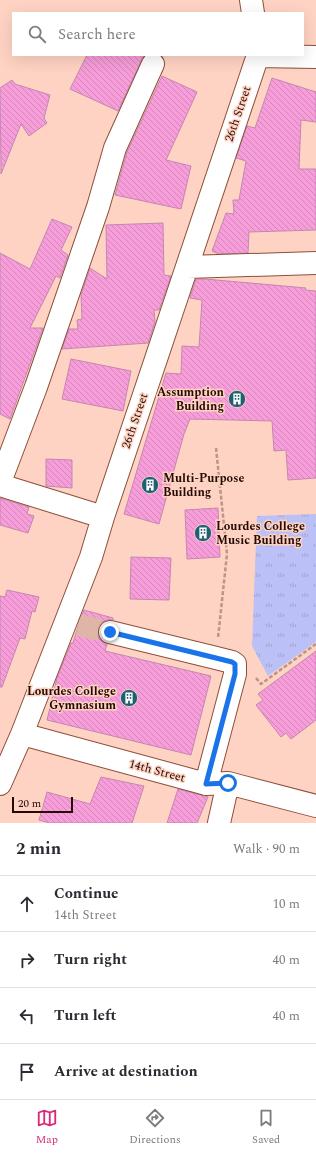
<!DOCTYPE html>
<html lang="en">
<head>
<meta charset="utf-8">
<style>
  body { margin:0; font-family:Spectral,serif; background:#f7f7f7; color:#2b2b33 }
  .scale { position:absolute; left:12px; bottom:10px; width:61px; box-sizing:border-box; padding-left:4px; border:2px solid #230a03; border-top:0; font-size:11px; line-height:14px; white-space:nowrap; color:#230a03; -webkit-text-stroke:3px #ffd3c3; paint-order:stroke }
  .stop { position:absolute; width:12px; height:12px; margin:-9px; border:3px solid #1a73e8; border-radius:50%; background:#fff }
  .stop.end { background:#1a73e8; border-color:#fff; box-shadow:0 1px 4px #0008 }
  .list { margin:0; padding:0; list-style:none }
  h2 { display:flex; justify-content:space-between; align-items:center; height:52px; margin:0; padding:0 16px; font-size:17px }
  h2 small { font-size:13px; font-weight:400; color:#7c7c81 }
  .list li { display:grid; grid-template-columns:26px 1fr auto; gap:12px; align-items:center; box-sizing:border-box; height:56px; padding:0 16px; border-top:1px solid #e1e1e2 }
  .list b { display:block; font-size:15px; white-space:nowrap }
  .list p { margin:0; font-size:13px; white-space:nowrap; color:#7c7c81 }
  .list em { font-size:13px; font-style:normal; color:#7c7c81 }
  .icon { flex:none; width:22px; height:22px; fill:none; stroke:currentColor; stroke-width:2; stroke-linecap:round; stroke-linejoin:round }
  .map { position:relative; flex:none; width:316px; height:823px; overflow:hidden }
  .search { position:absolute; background:#fff; box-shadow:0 4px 16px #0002; left:12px; right:12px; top:12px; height:44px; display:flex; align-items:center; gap:10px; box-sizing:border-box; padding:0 14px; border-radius:0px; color:#7c7c81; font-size:15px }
  .sheet { height:276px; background:#fff }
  nav { display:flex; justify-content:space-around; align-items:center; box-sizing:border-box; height:56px; border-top:1px solid #e1e1e2; background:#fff; font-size:11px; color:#7c7c81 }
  nav a { display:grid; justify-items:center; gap:2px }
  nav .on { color:#db2777 }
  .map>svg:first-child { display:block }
  .grass { fill:url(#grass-tufts) }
  .building { fill:url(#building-back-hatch); stroke:#c487af }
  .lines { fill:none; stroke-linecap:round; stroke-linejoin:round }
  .minor-tunnel { stroke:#deb5a6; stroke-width:22; stroke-dasharray:22 11; stroke-linecap:butt }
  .minor-casing { stroke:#8d4f39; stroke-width:24 }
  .path { stroke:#bc9588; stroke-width:2.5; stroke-dasharray:4 2; stroke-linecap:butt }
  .minor { stroke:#fff; stroke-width:22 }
  .route { stroke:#1a73e8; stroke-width:5 }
  .labels { text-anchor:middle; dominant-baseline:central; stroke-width:3; stroke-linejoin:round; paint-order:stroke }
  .street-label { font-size:12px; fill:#230a03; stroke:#ffd3c3 }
  .poi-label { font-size:12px; font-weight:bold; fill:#230a03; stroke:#ffd3c3; text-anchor:end }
</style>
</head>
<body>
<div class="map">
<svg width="316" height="823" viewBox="0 0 316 823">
  <defs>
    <pattern id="grass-tufts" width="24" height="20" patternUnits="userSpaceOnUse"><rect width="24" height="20" fill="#bbc0f6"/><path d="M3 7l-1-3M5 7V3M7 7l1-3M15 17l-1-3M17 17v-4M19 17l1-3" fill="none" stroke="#a0a4d1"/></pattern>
    <pattern id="building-back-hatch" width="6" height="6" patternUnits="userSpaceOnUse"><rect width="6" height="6" fill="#f79dd9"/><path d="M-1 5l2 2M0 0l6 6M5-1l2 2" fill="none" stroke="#d386b9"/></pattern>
  </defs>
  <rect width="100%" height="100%" fill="#ffd3c3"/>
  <!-- grass -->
  <path class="grass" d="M 316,514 L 316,642 L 268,676 L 252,646 L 257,516 Z"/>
  <!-- building -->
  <path class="building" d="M 87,55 L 145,55 L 142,59 L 118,111 L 70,89 Z
    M 162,76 L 197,92 L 166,160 L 191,166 L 181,209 L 115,195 L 127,152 Z
    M 272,78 L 316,92 L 316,122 L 301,120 L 299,169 L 316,169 L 316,230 L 249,232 L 248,253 L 219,254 L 212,251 L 226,213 L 234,214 L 233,200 L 239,200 L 246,161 L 236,158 L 247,126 L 255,128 Z
    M 12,80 L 15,84 L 50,95 L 44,118 L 47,123 L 29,136 L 21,124 L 1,174 L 0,88 Z
    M 52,219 L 72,227 L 61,250 L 68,255 L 60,278 L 56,276 L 30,328 L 43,328 L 10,419 L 0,414 L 0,253 L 30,269 Z
    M 163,223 L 164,275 L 171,276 L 159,310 L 154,310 L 155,322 L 148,343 L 62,349 L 69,329 L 78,329 L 77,320 L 82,319 L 81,295 L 90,268 L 107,279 L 106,225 Z
    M 196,279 L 205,279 L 306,288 L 305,290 L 316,291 L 316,478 L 288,480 L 286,450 L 274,451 L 272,421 L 190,419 L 184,434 L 159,524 L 124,514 L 166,373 L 181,374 L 182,346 L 199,347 L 202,300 L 190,298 Z
    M 71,359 L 131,371 L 123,411 L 62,399 Z
    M 46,459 L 72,460 L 72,488 L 46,486 Z
    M 0,498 L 29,507 L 27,514 L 34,516 L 28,533 L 0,525 Z
    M 218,508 L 220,557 L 187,559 L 185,510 Z
    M 131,557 L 171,558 L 169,600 L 130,599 Z
    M 7,590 L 39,597 L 35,612 L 32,611 L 25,639 L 20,638 L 2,687 L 0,687 L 0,596 L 5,597 Z
    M 84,610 L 113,618 L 113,620 L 106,620 L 101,623 L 98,629 L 98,636 L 102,641 L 107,644 L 105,651 L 211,676 L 191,755 L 47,720 L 57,678 L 71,643 L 73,643 L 79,623 Z
    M 316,651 L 316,720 L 291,739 L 286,733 L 281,737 L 256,705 L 263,700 L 258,694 Z
    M 101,777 L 144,786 L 132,823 L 50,823 L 39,820 L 47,792 L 90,804 Z
    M 178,789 L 208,797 L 197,823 L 167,823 Z"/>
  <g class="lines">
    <!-- minor-tunnel -->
    <path class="minor-tunnel" d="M 78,625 L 110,632"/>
    <defs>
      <path id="minor" d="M 251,0 L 253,13
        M 258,56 L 316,57
        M 187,267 L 316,263
        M 0,482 L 36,387 L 98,207 L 115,148 L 153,64
        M 0,485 L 103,517
        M 110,632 L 216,658 L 232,662 L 235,664 L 235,674 L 206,784
        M 22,734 L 206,784 L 228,783 L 316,806
        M 0,784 L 22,734 L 91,557 L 103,517 L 258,55
        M 219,823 L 228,783"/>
    </defs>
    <!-- minor casing -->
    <use href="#minor" class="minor-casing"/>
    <!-- path -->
    <path class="path" d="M 216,448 L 227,554 L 218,638
      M 256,678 L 261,684 L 316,644"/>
    <!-- minor -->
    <use href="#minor" class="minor"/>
  </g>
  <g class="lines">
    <!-- route -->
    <path class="route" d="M 110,632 L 216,658 L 232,662 L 235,664 L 235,674 L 206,784 L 228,783"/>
  </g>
  <!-- icons -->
  <defs>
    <symbol id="building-disc" viewBox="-11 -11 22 22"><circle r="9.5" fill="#1c6072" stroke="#ffd3c3"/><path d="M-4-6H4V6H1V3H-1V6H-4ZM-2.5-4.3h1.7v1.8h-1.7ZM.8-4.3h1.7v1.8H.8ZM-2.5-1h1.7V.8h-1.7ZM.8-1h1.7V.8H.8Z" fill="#fff"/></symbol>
  </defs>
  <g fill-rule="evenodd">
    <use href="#building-disc" x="227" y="389" width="20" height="20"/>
    <use href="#building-disc" x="140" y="475" width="20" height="20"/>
    <use href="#building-disc" x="193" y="523" width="20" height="20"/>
    <use href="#building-disc" x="119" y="688" width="20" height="20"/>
  </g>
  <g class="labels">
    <!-- street labels -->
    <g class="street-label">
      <text transform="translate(238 114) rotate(-71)">26th Street</text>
      <text transform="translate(135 421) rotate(-71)">26th Street</text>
      <text transform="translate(157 771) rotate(15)">14th Street</text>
    </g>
    <!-- poi labels -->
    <g class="poi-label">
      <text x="224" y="392">Assumption<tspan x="224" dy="14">Building</tspan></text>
      <text x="163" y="478" text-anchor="start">Multi-Purpose<tspan x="163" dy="14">Building</tspan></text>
      <text x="216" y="526" text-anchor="start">Lourdes College<tspan x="216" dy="14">Music Building</tspan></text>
      <text x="116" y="691">Lourdes College<tspan x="116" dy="14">Gymnasium</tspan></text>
    </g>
  </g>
</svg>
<div class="scale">20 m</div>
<div class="stop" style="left:228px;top:783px"></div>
<div class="stop end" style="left:110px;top:632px"></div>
<div class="search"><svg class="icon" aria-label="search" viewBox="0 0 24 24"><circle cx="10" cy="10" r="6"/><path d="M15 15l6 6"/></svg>Search here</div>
</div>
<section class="sheet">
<h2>2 min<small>Walk · 90 m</small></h2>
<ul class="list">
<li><svg class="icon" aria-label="ahead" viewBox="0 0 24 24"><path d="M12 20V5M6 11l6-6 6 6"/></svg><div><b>Continue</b><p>14th Street</p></div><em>10 m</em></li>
<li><svg class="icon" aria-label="right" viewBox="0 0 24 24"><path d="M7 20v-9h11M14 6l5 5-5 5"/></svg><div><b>Turn right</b></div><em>40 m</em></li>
<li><svg class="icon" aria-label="left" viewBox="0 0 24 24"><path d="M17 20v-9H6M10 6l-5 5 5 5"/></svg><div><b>Turn left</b></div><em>40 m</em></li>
<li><svg class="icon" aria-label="arrive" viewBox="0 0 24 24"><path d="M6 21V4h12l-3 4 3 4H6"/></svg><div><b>Arrive at destination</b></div></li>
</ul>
</section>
<nav>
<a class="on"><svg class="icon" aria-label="map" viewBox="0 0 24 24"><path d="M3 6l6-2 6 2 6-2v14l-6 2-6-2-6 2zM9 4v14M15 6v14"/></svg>Map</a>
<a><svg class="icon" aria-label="directions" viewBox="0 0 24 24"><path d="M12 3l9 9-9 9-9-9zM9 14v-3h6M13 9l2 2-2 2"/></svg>Directions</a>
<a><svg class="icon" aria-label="saved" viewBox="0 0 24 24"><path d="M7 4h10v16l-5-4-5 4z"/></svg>Saved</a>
</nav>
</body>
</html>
